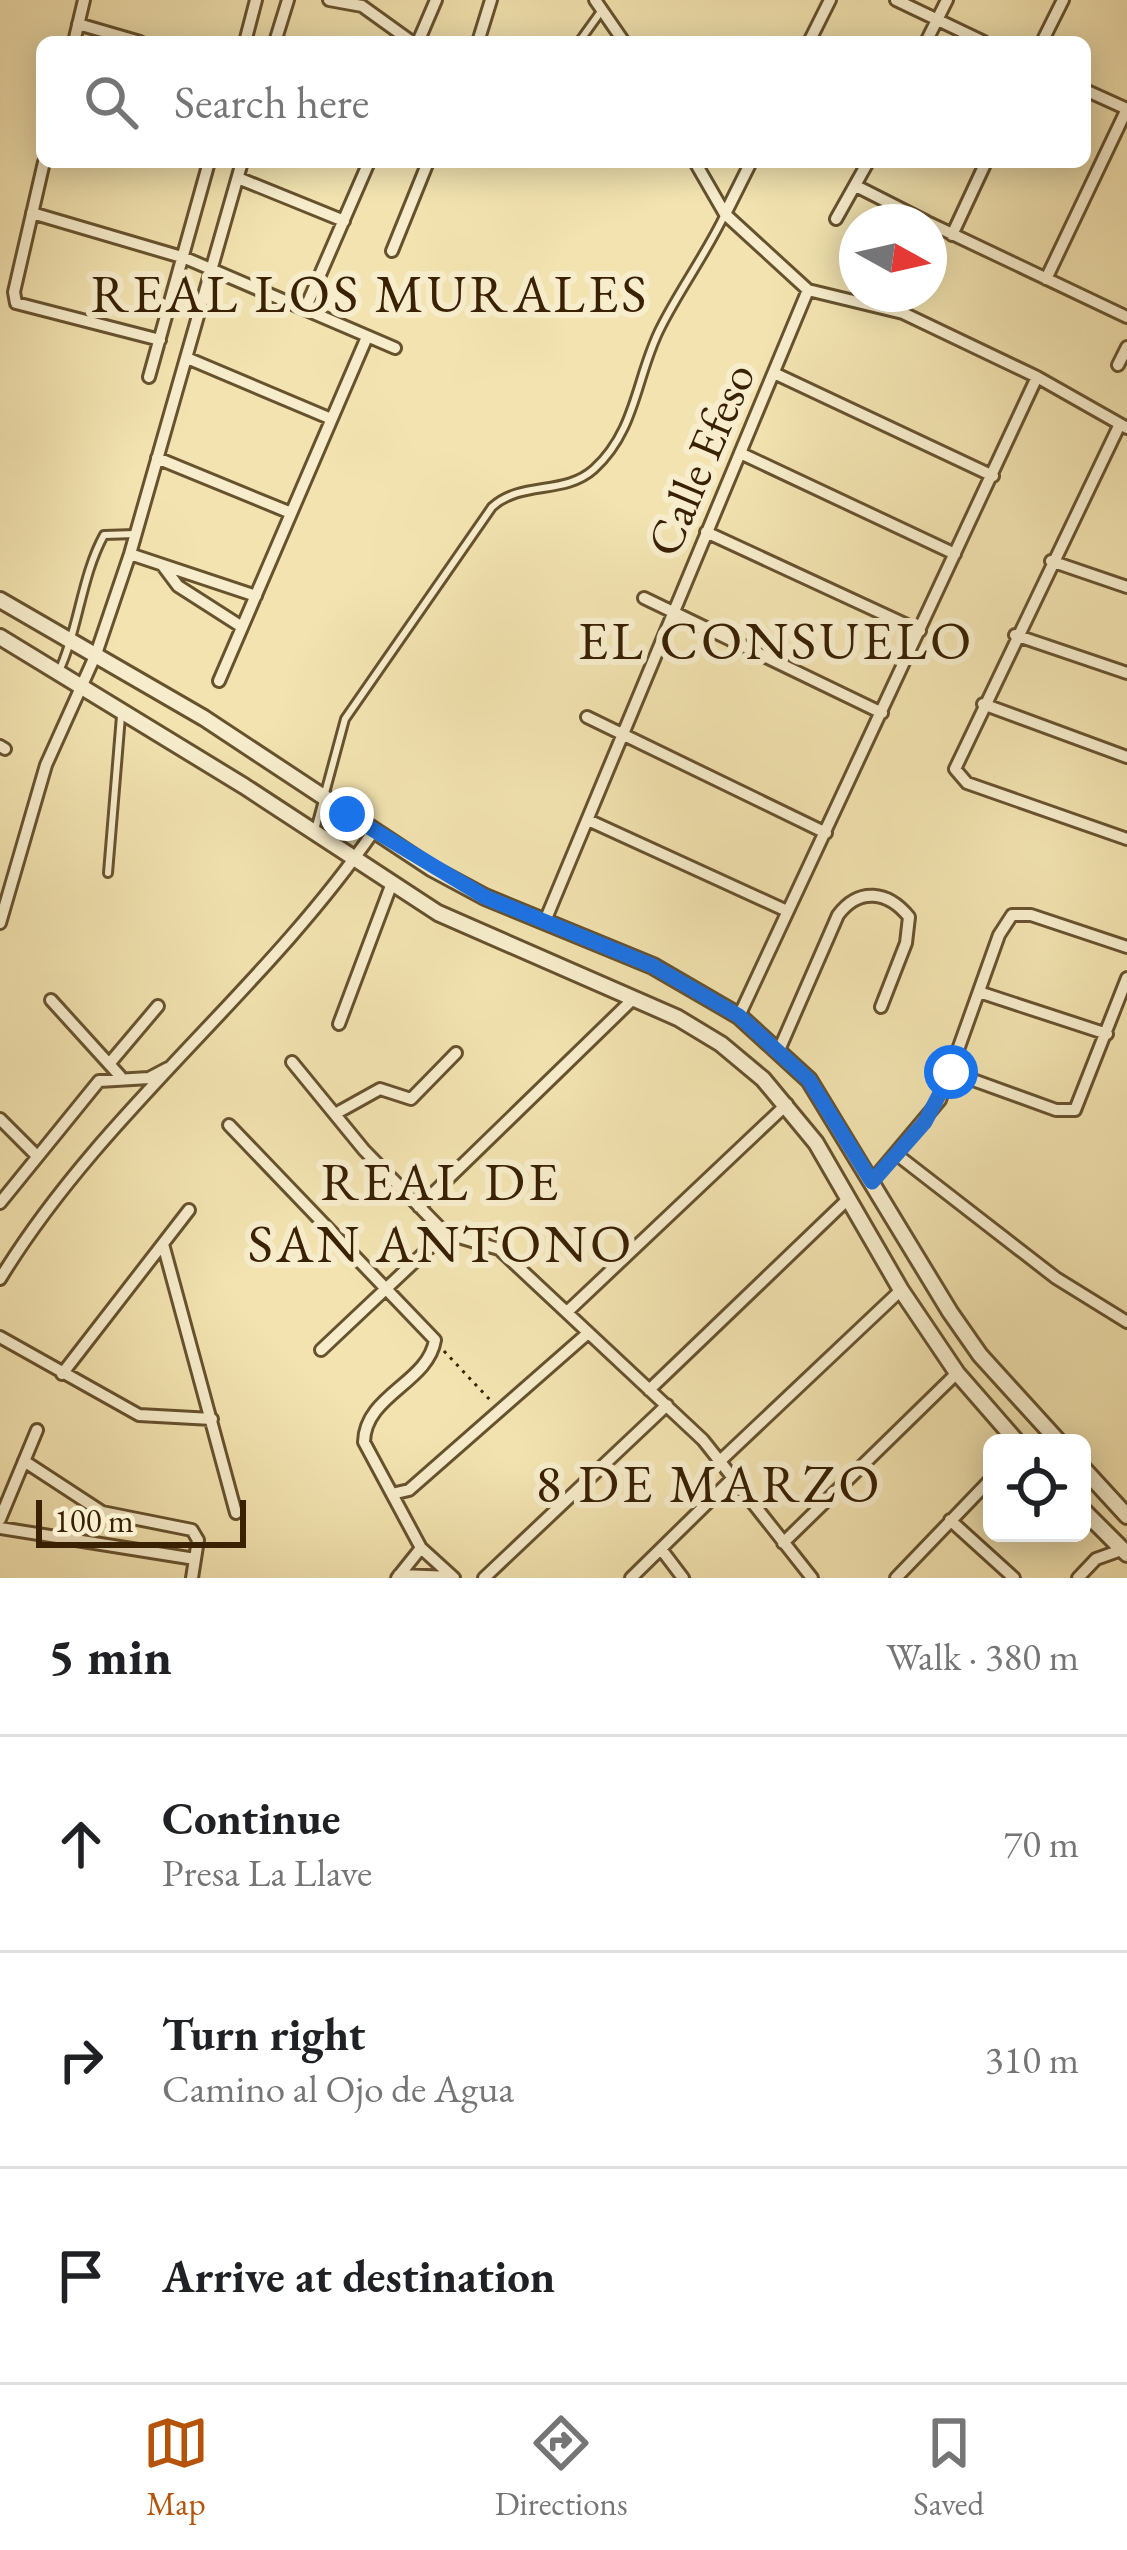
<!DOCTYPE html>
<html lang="en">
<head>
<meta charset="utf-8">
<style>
  body { margin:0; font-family:"EB Garamond",serif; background:#f2f2f2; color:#202124 }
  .controls { position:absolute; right:36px; bottom:36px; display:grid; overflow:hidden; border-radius:18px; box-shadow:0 6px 30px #0003 }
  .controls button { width:108px; height:108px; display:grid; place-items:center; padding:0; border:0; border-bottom:3px solid #e0e0e0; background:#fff; color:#202124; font:60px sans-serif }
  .compass { position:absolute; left:839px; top:204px; width:108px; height:108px; border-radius:50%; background:#fff; box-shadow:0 6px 30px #0003; rotate:98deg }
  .scale { position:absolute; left:36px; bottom:30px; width:210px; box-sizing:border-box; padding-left:12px; border:6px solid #392102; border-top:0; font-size:33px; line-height:42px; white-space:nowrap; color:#392102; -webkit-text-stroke:9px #f7edcc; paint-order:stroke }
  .stop { position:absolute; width:36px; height:36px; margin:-27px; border:9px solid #1a73e8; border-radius:50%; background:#fff }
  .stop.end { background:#1a73e8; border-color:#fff; box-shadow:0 3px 12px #0008 }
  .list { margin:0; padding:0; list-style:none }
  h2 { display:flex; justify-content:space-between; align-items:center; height:156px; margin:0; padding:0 48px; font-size:51px }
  h2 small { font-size:39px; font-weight:400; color:#757577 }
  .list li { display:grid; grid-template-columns:78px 1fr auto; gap:36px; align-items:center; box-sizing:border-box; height:216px; padding:0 48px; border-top:3px solid #e0e0e0 }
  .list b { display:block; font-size:45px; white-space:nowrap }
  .list p { margin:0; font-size:39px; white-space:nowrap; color:#757577 }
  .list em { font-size:39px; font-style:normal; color:#757577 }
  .icon { flex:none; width:66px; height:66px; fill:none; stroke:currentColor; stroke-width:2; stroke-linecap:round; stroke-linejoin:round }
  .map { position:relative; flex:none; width:1127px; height:1578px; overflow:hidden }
  .search { position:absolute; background:#fff; box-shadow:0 6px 30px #0003; left:36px; right:36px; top:36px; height:132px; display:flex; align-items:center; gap:30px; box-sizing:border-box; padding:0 42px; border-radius:18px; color:#757577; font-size:45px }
  .sheet { height:804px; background:#fff }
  nav { display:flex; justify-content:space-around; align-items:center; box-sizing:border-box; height:168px; border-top:3px solid #e0e0e0; background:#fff; font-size:33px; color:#757577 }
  nav a { display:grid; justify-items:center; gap:6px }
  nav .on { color:#b45309 }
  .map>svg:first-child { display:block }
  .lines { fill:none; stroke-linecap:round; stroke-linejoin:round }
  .service-casing { stroke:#67522e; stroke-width:12 }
  .minor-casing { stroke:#67522e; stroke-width:16 }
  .tertiary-casing { stroke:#67522e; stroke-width:20 }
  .path { stroke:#392102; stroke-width:3; stroke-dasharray:3 6; stroke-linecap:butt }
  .service { stroke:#f7edcc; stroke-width:6 }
  .minor { stroke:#f7edcc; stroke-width:10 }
  .tertiary { stroke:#f7edcc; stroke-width:14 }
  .route { stroke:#1a73e8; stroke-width:15 }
  .labels { text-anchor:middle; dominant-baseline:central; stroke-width:12; stroke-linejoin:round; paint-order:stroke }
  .street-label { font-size:48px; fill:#392102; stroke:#f7edcc }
  .quarter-label { font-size:54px; letter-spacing:3px; fill:#392102; stroke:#f7edcc }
</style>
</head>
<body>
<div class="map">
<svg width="1127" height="1578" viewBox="0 0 1127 1578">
  <rect width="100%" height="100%" fill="#f2e3b0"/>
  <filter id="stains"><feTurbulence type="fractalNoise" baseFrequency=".00167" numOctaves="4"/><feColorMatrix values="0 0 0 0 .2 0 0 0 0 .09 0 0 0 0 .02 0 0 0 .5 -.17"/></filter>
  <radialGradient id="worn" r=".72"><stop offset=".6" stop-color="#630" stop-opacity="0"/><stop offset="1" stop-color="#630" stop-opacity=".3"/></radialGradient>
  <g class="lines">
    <defs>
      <path id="service" d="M 579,42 L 602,10
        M 59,671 C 79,628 81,577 104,535 L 135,534
        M 315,830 L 345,719 L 492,507 C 522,480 564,496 594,469 C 637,430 636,375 661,327 C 680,289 706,254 725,214
        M 108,873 L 121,716"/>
      <path id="minor" d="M 329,0 L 362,6 L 412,42
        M 595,0 L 624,42
        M 896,0 L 984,42
        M 78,24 L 140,42
        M 74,42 L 84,0
        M 245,42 L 256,0
        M 275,42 L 288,0
        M 418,42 L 436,0
        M 478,42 L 491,0
        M 809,42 L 830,0
        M 926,42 L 947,0
        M 1042,42 L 1063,0
        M 1085,90 L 1127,109
        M 44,162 L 14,292 L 16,303 L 160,340
        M 695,162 L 725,214 L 808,290 L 903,313 L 1037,377 L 1127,428
        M 238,178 L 344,221
        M 856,186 L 927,222
        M 32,213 L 185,258 L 395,348
        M 725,214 L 751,162
        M 836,219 L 868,162
        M 929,223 L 1127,317
        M 952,235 L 986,162
        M 392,251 L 428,162
        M 1046,279 L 1127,109
        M 306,307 L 369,162
        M 187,358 L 329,418
        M 1118,365 L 1127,347
        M 776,374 L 993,476
        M 149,377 L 209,162
        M 1120,424 L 955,769 L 967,783 L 1127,839
        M 740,453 L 955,554
        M 157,458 L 291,513
        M 706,532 L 920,631
        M 130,554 L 256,596
        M 1051,561 L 1127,587
        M 163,566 L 178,586 L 242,627
        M 644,598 L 882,713
        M 1015,635 L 1127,673
        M 219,681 L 367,337
        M 983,704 L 1127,757
        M 587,717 L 826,833
        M 0,746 L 5,749
        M 588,820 L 787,911
        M 545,921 L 808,290
        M 0,923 L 46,765 L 96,654 L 130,554 L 242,162
        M 979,992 L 1107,1034
        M 51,1000 L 120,1076
        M 739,1016 L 1037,377
        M 339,1024 L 392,883
        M 779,1050 L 838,915 C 859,887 888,891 909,917 L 906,943 L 881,1007
        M 292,1062 L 364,1150 L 445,1233 L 499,1249 L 703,1440 L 812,1578
        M 109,1064 L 158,1006
        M 951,1072 L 1056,1110 L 1075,1110 L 1127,978
        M 335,1114 L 380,1089 L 411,1099 L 456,1053
        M 0,1119 L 36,1155
        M 229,1125 L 435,1340 C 428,1383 365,1395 364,1442 L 421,1548 L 454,1578
        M 896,1154 L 1056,1278 L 1127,1322
        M 871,1182 L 940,1100 L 999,935 L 1012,915 L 1031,915 L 1127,947
        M 0,1203 L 99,1081 L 149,1078 L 168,1068
        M 419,1207 L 633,999
        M 163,1244 L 236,1513
        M 0,1279 C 101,1113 263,992 373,832
        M 567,1312 L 787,1104
        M 0,1337 L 139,1415 L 212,1419
        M 321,1350 L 445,1233
        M 62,1374 L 189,1210
        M 649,1390 L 848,1199
        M 24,1461 L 102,1512 L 192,1530 L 198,1540 L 192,1578
        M 720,1461 L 901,1290
        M 396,1493 L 409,1490 L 588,1333
        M 0,1519 L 37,1430
        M 950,1520 L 1014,1578
        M 0,1528 L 195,1559
        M 783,1543 L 957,1373
        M 661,1549 L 683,1578
        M 399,1575 L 453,1577
        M 397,1578 L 421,1548
        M 484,1578 L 667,1405
        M 631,1578 L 734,1477
        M 896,1578 L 992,1478
        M 1078,1578 L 1096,1559 L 1124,1549"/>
      <path id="tertiary" d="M 0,600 L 204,718 L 431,868 L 485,897 L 653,966 L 739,1016 L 809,1080 L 950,1312 L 980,1355 L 1060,1443
        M 0,637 L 244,786 L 438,913 L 678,1018 L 721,1044 L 763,1079 L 816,1143 L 901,1290 L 957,1373 L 1018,1443
        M 1082,1467 L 1127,1516
        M 1082,1509 L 1127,1554"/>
    </defs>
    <!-- service casing -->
    <use href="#service" class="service-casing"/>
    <!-- minor casing -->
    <use href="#minor" class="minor-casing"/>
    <!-- tertiary casing -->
    <use href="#tertiary" class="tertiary-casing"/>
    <!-- path -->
    <path class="path" d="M 444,1351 L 491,1401"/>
    <!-- service -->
    <use href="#service" class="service"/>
    <!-- minor -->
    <use href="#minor" class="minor"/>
    <!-- tertiary -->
    <use href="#tertiary" class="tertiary"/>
  </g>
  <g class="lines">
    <!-- route -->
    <path class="route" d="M 347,814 L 485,897 L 653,966 L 739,1016 L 809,1080 L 872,1182 L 925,1122 L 951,1072"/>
  </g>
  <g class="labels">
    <!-- street labels -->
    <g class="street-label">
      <text transform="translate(700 459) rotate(-67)">Calle Efeso</text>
    </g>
    <!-- quarter labels -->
    <g class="quarter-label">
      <text x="370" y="293">REAL LOS MURALES</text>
      <text x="776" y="640">EL CONSUELO</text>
      <text x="441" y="1181">REAL DE<tspan x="441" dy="62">SAN ANTONO</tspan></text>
      <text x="709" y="1483">8 DE MARZO</text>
    </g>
  </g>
  <rect width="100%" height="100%" filter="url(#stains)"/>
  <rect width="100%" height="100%" fill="url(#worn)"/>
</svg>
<div class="controls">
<button><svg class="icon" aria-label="locate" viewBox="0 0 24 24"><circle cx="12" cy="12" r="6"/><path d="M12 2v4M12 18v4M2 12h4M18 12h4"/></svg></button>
</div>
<svg class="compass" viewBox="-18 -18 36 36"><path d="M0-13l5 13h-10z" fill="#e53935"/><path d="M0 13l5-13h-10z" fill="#757577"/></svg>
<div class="scale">100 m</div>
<div class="stop" style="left:951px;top:1072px"></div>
<div class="stop end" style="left:347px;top:814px"></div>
<div class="search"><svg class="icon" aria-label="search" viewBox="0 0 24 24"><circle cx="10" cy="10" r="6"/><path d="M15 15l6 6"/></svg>Search here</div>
</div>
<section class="sheet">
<h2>5 min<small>Walk · 380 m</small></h2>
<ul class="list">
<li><svg class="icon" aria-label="ahead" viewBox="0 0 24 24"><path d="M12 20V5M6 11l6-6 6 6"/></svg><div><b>Continue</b><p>Presa La Llave</p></div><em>70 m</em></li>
<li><svg class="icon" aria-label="right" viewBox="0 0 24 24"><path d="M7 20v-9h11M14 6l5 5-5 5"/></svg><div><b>Turn right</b><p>Camino al Ojo de Agua</p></div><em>310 m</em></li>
<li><svg class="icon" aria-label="arrive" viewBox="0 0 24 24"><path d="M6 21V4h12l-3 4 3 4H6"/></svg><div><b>Arrive at destination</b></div></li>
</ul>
</section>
<nav>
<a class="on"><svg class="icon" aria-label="map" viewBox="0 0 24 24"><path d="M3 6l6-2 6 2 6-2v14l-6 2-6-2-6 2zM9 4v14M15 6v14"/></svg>Map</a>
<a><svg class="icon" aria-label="directions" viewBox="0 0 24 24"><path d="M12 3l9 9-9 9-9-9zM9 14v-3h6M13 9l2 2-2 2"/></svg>Directions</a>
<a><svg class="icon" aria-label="saved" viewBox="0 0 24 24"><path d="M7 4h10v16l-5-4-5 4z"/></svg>Saved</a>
</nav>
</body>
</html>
